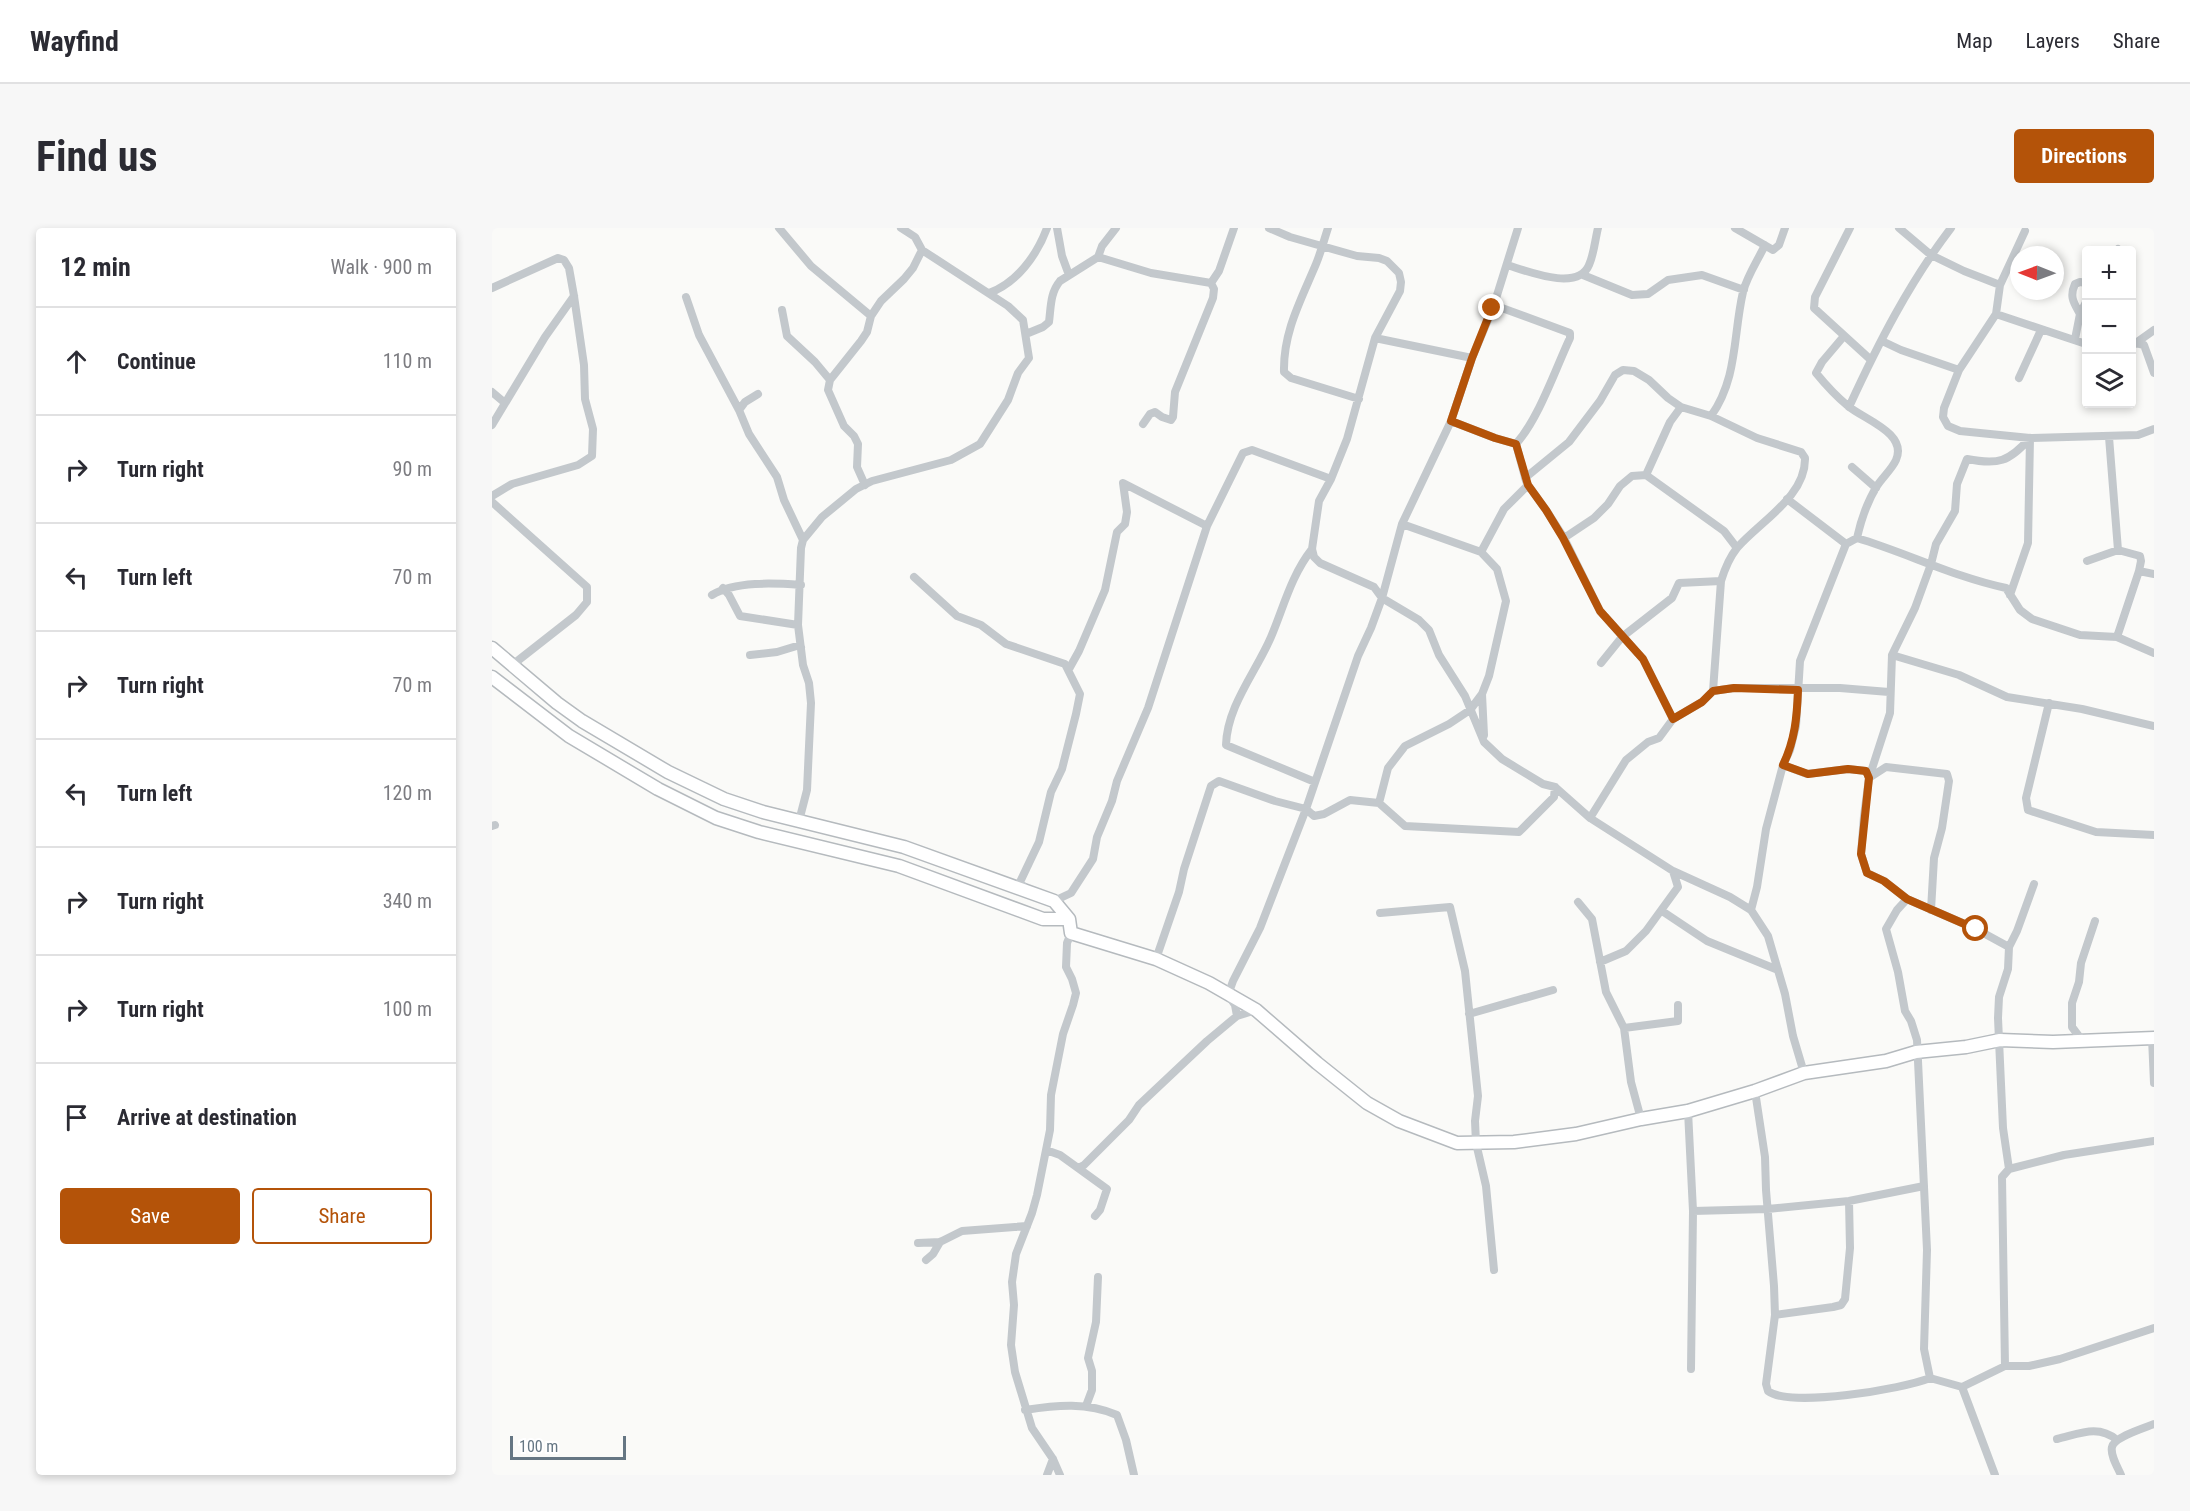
<!DOCTYPE html>
<html lang="en">
<head>
<meta charset="utf-8">
<style>
  body { margin:0; font-family:"Roboto Condensed",sans-serif; background:#f7f7f7; color:#2b2b33 }
  .controls { position:absolute; right:18px; top:18px; display:grid; overflow:hidden; border-radius:6px; box-shadow:0 3px 9px #0003 }
  .controls button { width:54px; height:54px; display:grid; place-items:center; padding:0; border:0; border-bottom:2px solid #e1e1e2; background:#fff; color:#2b2b33; font:30px sans-serif }
  .compass { position:absolute; left:1518px; top:18px; width:54px; height:54px; border-radius:50%; background:#fff; box-shadow:0 3px 9px #0003; rotate:271deg }
  .scale { position:absolute; left:18px; bottom:15px; width:116px; box-sizing:border-box; padding-left:6px; border:3px solid #657683; border-top:0; font-size:16px; line-height:21px; white-space:nowrap; color:#657683; -webkit-text-stroke:4px #fff; paint-order:stroke }
  .stop { position:absolute; width:18px; height:18px; margin:-14px; border:4px solid #b45309; border-radius:50%; background:#fff }
  .stop.end { background:#b45309; border-color:#fff; box-shadow:0 2px 6px #0008 }
  .list { margin:0; padding:0; list-style:none }
  h2 { display:flex; justify-content:space-between; align-items:center; height:78px; margin:0; padding:0 24px; font-size:26px }
  h2 small { font-size:20px; font-weight:400; color:#7c7c81 }
  .list li { display:grid; grid-template-columns:39px 1fr auto; gap:18px; align-items:center; box-sizing:border-box; height:108px; padding:0 24px; border-top:2px solid #e1e1e2 }
  .list b { display:block; font-size:22px; white-space:nowrap }
  .list em { font-size:20px; font-style:normal; color:#7c7c81 }
  .actions { display:flex; gap:12px; padding:18px 24px }
  .actions a { flex:1; padding:14px 0; border:2px solid #b45309; border-radius:6px; text-align:center; font-size:21px; color:#b45309 }
  .actions .main { background:#b45309; color:#fff }
  .icon { flex:none; width:33px; height:33px; fill:none; stroke:currentColor; stroke-width:2; stroke-linecap:round; stroke-linejoin:round }
  .map { position:relative; flex:none; width:1662px; height:1247px; overflow:hidden; border-radius:6px }
  header { display:flex; align-items:center; gap:36px; box-sizing:border-box; height:84px; padding:0 30px; background:#fff; border-bottom:2px solid #e1e1e2 }
  header strong { font-size:28px }
  nav { display:flex; gap:33px; margin-inline-start:auto; font-size:21px }
  .intro { display:flex; align-items:center; justify-content:space-between; box-sizing:border-box; height:144px; padding:0 36px }
  h1 { margin:0; font-size:42px }
  .button { padding:15px 27px; border-radius:6px; background:#b45309; color:#fff; font-size:21px; font-weight:700 }
  main { display:flex; gap:36px; padding:0 36px }
  aside { flex:1; background:#fff; border-radius:6px; box-shadow:0 3px 9px #0003 }
  .map>svg:first-child { display:block }
  .lines { fill:none; stroke-linecap:round; stroke-linejoin:round }
  .primary-casing { stroke:#b5babe; stroke-width:15 }
  .street { stroke:#c3c8cc; stroke-width:8 }
  .primary { stroke:#fff; stroke-width:12 }
  .route { stroke:#b45309; stroke-width:8 }
</style>
</head>
<body>
<header>
<strong>Wayfind</strong>
<nav><a>Map</a><a>Layers</a><a>Share</a></nav>
</header>
<div class="intro"><h1>Find us</h1><a class="button">Directions</a></div>
<main>
<aside>
<h2>12 min<small>Walk · 900 m</small></h2>
<ul class="list">
<li><svg class="icon" aria-label="ahead" viewBox="0 0 24 24"><path d="M12 20V5M6 11l6-6 6 6"/></svg><div><b>Continue</b></div><em>110 m</em></li>
<li><svg class="icon" aria-label="right" viewBox="0 0 24 24"><path d="M7 20v-9h11M14 6l5 5-5 5"/></svg><div><b>Turn right</b></div><em>90 m</em></li>
<li><svg class="icon" aria-label="left" viewBox="0 0 24 24"><path d="M17 20v-9H6M10 6l-5 5 5 5"/></svg><div><b>Turn left</b></div><em>70 m</em></li>
<li><svg class="icon" aria-label="right" viewBox="0 0 24 24"><path d="M7 20v-9h11M14 6l5 5-5 5"/></svg><div><b>Turn right</b></div><em>70 m</em></li>
<li><svg class="icon" aria-label="left" viewBox="0 0 24 24"><path d="M17 20v-9H6M10 6l-5 5 5 5"/></svg><div><b>Turn left</b></div><em>120 m</em></li>
<li><svg class="icon" aria-label="right" viewBox="0 0 24 24"><path d="M7 20v-9h11M14 6l5 5-5 5"/></svg><div><b>Turn right</b></div><em>340 m</em></li>
<li><svg class="icon" aria-label="right" viewBox="0 0 24 24"><path d="M7 20v-9h11M14 6l5 5-5 5"/></svg><div><b>Turn right</b></div><em>100 m</em></li>
<li><svg class="icon" aria-label="arrive" viewBox="0 0 24 24"><path d="M6 21V4h12l-3 4 3 4H6"/></svg><div><b>Arrive at destination</b></div></li>
</ul>
<div class="actions"><a class="main">Save</a><a>Share</a></div>
</aside>
<div class="map">
<svg width="1662" height="1247" viewBox="0 0 1662 1247">
  <rect width="100%" height="100%" fill="#fafaf8"/>
  <g class="lines">
    <defs>
      <path id="primary" d="M 0,420 L 65,475 L 90,493 L 176,544 L 232,571 L 271,584 L 412,619 L 562,673 L 577,691 L 579,705 L 664,731 L 717,755 L 764,782 L 825,835 L 875,875 L 907,893 L 965,915 L 1022,914 L 1084,906 L 1149,891 L 1196,883 L 1263,863 L 1312,845 L 1394,833 L 1424,824 L 1474,819 L 1508,812 L 1561,814 L 1662,810
        M 0,449 L 77,508 L 166,561 L 224,590 L 267,604 L 407,638 L 551,691 L 577,691"/>
    </defs>
    <!-- primary casing -->
    <use href="#primary" class="primary-casing"/>
    <!-- street -->
    <path class="street" d="M 287,0 L 319,38 L 379,88
      M 565,0 L 570,28 L 577,47
      M 777,0 L 798,9 L 865,28 L 887,30 L 895,33 L 907,45 L 909,54 L 908,63 L 883,110 L 855,211 L 839,251 L 827,273 L 820,321 L 822,329 L 828,335 L 882,359 L 890,370 L 927,392 L 937,402 L 947,427 L 973,468 L 992,514 L 1010,531 L 1051,556 L 1063,559 L 1098,590
      M 836,0 C 832,12 829,24 824,36 C 809,72 791,104 792,144 L 799,150 L 867,171
      M 1243,0 L 1281,22 L 1287,17 L 1293,0
      M 1358,0 L 1323,69 L 1322,80 L 1379,132
      M 1407,0 L 1439,27 L 1472,43 L 1508,57
      M 1533,3 L 1508,57 L 1504,86 L 1467,142 L 1452,180 L 1451,189 L 1456,198 L 1468,203 L 1538,210 L 1646,207 L 1662,201
      M 1625,22 L 1626,21
      M 606,29 L 659,45 L 719,55 L 722,61 L 721,70 L 683,164 L 681,189 L 679,192 L 670,189 L 663,184 L 658,186 L 651,196
      M 1015,37 C 1035,43 1086,64 1097,37 C 1102,26 1103,12 1106,0
      M 1091,47 L 1140,67 L 1156,66 L 1176,52 L 1210,47 L 1252,62
      M 719,55 L 727,43 L 742,0
      M 0,60 L 66,30 L 72,32 L 77,40 L 82,68 L 92,137 L 93,171 L 101,201 L 100,228 L 86,237 L 20,256 L 0,268
      M 497,65 C 525,55 545,27 555,0
      M 194,69 L 207,107 L 247,182
      M 1001,80 L 1010,80 L 1078,105 L 1078,110 C 1063,142 1047,190 1024,216
      M 290,82 L 295,108 L 323,134 L 338,152
      M 1504,86 L 1594,116
      M 1588,86 C 1582,75 1577,69 1583,56 L 1588,54 L 1594,55
      M 534,106 L 551,99 L 557,94 C 559,79 558,65 568,53 L 606,29 L 610,18 L 624,0
      M 1352,108 L 1330,134 L 1324,145 C 1333,156 1345,169 1356,178 C 1371,191 1416,205 1404,232 C 1400,241 1390,250 1385,258 C 1375,274 1369,292 1365,310
      M 883,110 L 980,130
      M 1583,111 L 1588,86 L 1594,74
      M 1390,113 L 1409,122 L 1467,142
      M 1644,115 L 1652,117 L 1662,145
      M 1641,117 L 1662,102
      M 1527,150 L 1549,102
      M 0,164 L 13,175
      M 266,166 L 253,174 L 247,182 L 257,206 L 285,249 L 292,272 L 311,312
      M 1357,179 C 1386,116 1417,55 1459,0
      M 1219,188 C 1246,150 1241,107 1251,64 C 1255,48 1266,32 1273,17
      M 959,193 L 1003,210 L 1024,216 L 1034,253
      M 0,197 L 53,109 L 82,68
      M 1617,209 L 1626,322
      M 1360,239 L 1384,260
      M 1154,247 L 1178,194 L 1189,179
      M 1033,250 L 1077,214 L 1108,173 L 1123,147 L 1131,142 L 1142,143 L 1157,152 L 1176,170 L 1189,179 L 1219,188 L 1265,210 L 1309,224 L 1313,230 C 1314,269 1267,294 1245,320 C 1237,330 1233,340 1229,353 L 1221,463
      M 373,257 L 365,239 L 366,216 L 362,208 L 352,198 L 336,162 L 338,152 L 369,113 L 375,104 L 379,88 L 389,73 L 412,51 L 421,40 L 430,22
      M 1295,271 L 1354,316
      M 0,274 L 95,359 L 95,374 L 84,387 L 19,438
      M 910,296 L 989,324 L 1012,281 L 1036,257 L 1054,282 L 1072,310 L 1108,383 L 1151,431 L 1181,491 L 1167,510 L 1156,514 L 1134,532 L 1098,590 L 1181,643 L 1238,669 L 1259,682 L 1276,708 L 1293,766 L 1301,808 L 1312,845
      M 1072,310 L 1102,290 L 1116,276 L 1128,258 L 1140,248 L 1154,247 L 1232,303 L 1245,320
      M 820,321 C 799,348 792,378 779,409 C 764,444 735,478 734,517 L 823,554
      M 989,324 L 1005,341 L 1014,373 L 997,448 L 990,466 L 992,507
      M 1595,333 L 1626,322 L 1648,328 L 1649,333 L 1647,343 L 1625,409
      M 1647,343 L 1662,346
      M 422,349 L 465,388 L 489,397 L 514,416 L 573,436 L 588,466 L 584,486 L 570,541 L 559,564 L 547,614 L 528,654 L 533,661
      M 231,360 L 237,367 L 248,388 L 306,397
      M 220,367 C 243,353 282,355 309,357
      M 1518,367 L 1536,315 L 1538,210
      M 258,427 L 285,424 L 308,417 L 309,419
      M 1400,427 L 1467,447 L 1515,469 L 1590,481 L 1662,498
      M 1109,435 L 1130,409 L 1180,370 L 1187,355 L 1229,353
      M 577,441 L 587,423 L 613,362 L 625,304 L 633,296 L 635,284 L 631,255 L 715,298
      M 1557,475 L 1534,570 L 1536,582 L 1604,604 L 1662,607
      M 1181,491 L 1210,474 L 1221,463 L 1242,460 L 1348,460 L 1397,464
      M 1291,537 L 1315,546 L 1356,541 L 1374,543 L 1377,550 L 1394,539 L 1455,546 L 1457,553 L 1450,600 L 1442,630 L 1439,682
      M 887,575 L 896,540 L 913,518 L 957,496 L 978,482 L 990,466
      M 307,593 L 315,562 L 319,475 L 317,455 L 311,437 L 306,397 L 309,320 L 311,312 L 330,289 L 364,261 L 380,253 L 459,232 L 488,216 L 516,172 L 526,145 L 537,130 L 531,92 L 516,78 L 430,22 L 423,9 L 409,0
      M 0,598 L 3,597
      M 562,673 L 579,665 L 601,631 L 605,609 L 620,573 L 625,553 L 656,480 L 715,298 L 751,225 L 760,222 L 839,251
      M 1086,674 L 1100,691 L 1114,764 L 1132,800 L 1139,854 L 1149,891
      M 1259,682 L 1265,659 L 1274,601 L 1291,537 L 1298,522 L 1304,498 L 1308,433 L 1354,316 L 1365,310 C 1415,325 1462,349 1514,360 L 1528,382 L 1540,391 L 1588,407 L 1625,409 L 1662,425
      M 1170,683 L 1215,713 L 1286,742
      M 888,685 L 958,679 L 973,743 L 986,868 L 983,893 L 984,915 L 994,958 L 1002,1042
      M 1517,719 L 1525,703 L 1542,656
      M 664,731 L 687,664 L 692,641 L 719,558 L 727,553 L 783,573 L 814,581 L 822,588 L 832,586 L 858,572 L 887,575 L 913,598 L 1027,604 L 1062,569 L 1063,559
      M 1108,734 L 1134,723 L 1154,703 L 1186,659 L 1181,643
      M 977,786 L 1061,762
      M 745,788 L 743,777 L 736,767 L 741,753 L 768,700 L 814,581 L 866,428 L 879,400 L 890,370 L 910,296 L 959,193 L 980,130 L 1001,80 L 1026,0
      M 1132,800 L 1186,793 L 1186,777
      M 1660,810 L 1662,855
      M 1589,811 L 1580,799 L 1580,775 L 1587,754 L 1589,735 L 1603,693
      M 1263,863 L 1273,929 L 1274,962 L 1282,1058 L 1283,1087 L 1274,1156 L 1276,1163 C 1298,1180 1411,1161 1438,1150 L 1432,1121 L 1435,1022 L 1425,812 L 1419,793 L 1413,783 L 1406,744 L 1394,701 L 1405,682 L 1415,671
      M 1196,883 L 1201,983 L 1276,981 L 1357,973 L 1432,958
      M 554,922 L 568,927 L 586,940 L 592,937 L 637,892 L 647,877 L 715,813 L 745,788 L 764,782
      M 586,940 L 615,961 L 608,982 L 603,988
      M 1517,941 L 1511,900 L 1506,790 L 1507,769 L 1516,741 L 1517,719 L 1484,701 L 1415,671 L 1392,653 L 1375,645 L 1369,626 L 1372,588 L 1377,550 L 1398,485 L 1400,427 L 1423,380 L 1439,336 L 1444,316 L 1463,283 L 1465,256 L 1475,231 C 1506,237 1517,234 1538,210
      M 426,1015 L 448,1014 L 470,1003 L 535,998
      M 434,1032 L 441,1026 L 448,1014
      M 1283,1087 L 1341,1079 L 1349,1077 L 1353,1071 L 1358,1020 L 1357,973
      M 1513,1138 L 1537,1138 L 1568,1131 L 1662,1100
      M 1199,1141 L 1201,983
      M 1438,1150 L 1470,1159
      M 594,1178 L 600,1162 L 600,1143 L 596,1130 L 604,1094 L 606,1049
      M 533,1182 C 565,1177 595,1174 625,1187 L 634,1212 L 642,1247
      M 1565,1211 C 1587,1206 1606,1196 1625,1212
      M 555,1247 L 561,1231
      M 568,1247 L 561,1231 L 540,1200 L 523,1144 L 519,1117 L 522,1077 L 520,1054 L 524,1026 L 540,985 L 545,967 L 558,902 L 559,867 L 571,806 L 581,777 L 584,765 L 580,751 L 574,739 L 575,715 L 579,705
      M 1503,1247 L 1470,1159 L 1513,1138 L 1510,949 L 1517,941 L 1572,927 L 1662,913
      M 1629,1247 C 1626,1240 1618,1227 1620,1219 C 1622,1209 1652,1200 1662,1196"/>
    <!-- primary -->
    <use href="#primary" class="primary"/>
  </g>
  <g class="lines">
    <!-- route -->
    <path class="route" d="M 1000,80 L 980,130 L 959,193 L 1003,210 L 1024,216 L 1036,257 L 1054,282 L 1071,310 L 1108,383 L 1151,431 L 1181,491 L 1210,474 L 1221,463 L 1242,460 L 1306,462 C 1305,489 1303,512 1291,537 L 1316,546 L 1356,541 L 1374,543 L 1377,550 L 1369,626 L 1375,645 L 1392,653 L 1415,671 L 1484,701"/>
  </g>
</svg>
<div class="controls">
<button>+</button>
<button>−</button>
<button><svg class="icon" aria-label="layers" viewBox="0 0 24 24"><path d="M12 4l9 5-9 5-9-5zM3 14l9 5 9-5"/></svg></button>
</div>
<svg class="compass" viewBox="-18 -18 36 36"><path d="M0-13l5 13h-10z" fill="#e53935"/><path d="M0 13l5-13h-10z" fill="#7c7c81"/></svg>
<div class="scale">100 m</div>
<div class="stop" style="left:1484px;top:701px"></div>
<div class="stop end" style="left:1000px;top:80px"></div>
</div>
</main>
</body>
</html>
